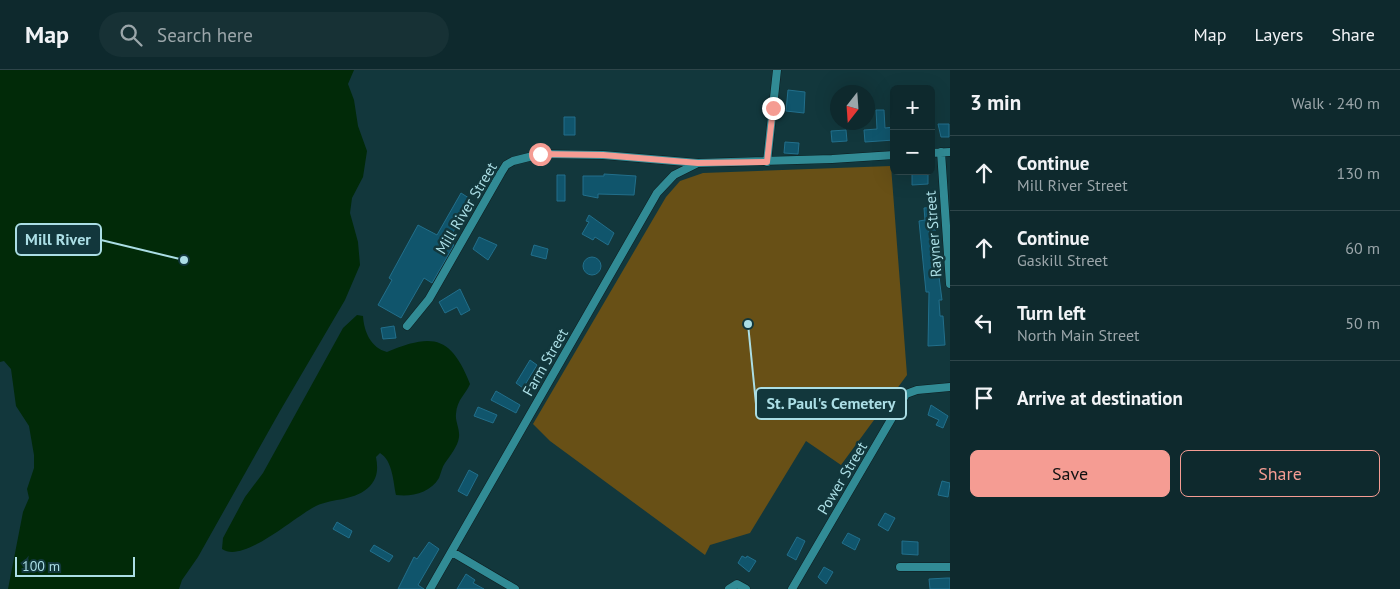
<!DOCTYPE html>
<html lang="en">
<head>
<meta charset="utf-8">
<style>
  body { margin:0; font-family:"PT Sans",sans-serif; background:#173135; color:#f1f3f6 }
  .controls { position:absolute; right:15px; top:15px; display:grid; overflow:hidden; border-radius:8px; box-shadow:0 5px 20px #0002 }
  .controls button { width:45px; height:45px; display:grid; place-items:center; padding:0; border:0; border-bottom:1px solid #2e4549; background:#0e292d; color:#f1f3f6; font:25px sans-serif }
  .compass { position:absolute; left:830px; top:15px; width:45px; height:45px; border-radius:50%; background:#0e292d; box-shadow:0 5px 20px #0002; rotate:197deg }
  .scale { position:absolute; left:15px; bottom:12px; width:120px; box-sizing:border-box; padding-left:5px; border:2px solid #abdee5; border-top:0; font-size:14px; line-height:18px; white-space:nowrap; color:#abdee5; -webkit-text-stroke:4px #12373c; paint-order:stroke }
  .stop { position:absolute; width:15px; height:15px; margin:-11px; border:4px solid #f59c93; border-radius:50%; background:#fff }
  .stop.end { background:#f59c93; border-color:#fff; box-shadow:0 1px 5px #0008 }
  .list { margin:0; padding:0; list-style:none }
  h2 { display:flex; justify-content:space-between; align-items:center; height:65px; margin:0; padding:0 20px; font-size:21px }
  h2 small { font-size:16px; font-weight:400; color:#9ba6aa }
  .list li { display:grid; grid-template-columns:32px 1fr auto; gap:15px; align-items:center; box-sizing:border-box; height:75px; padding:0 20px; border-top:1px solid #2e4549 }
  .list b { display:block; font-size:19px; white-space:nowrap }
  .list p { margin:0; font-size:16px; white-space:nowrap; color:#9ba6aa }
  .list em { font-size:16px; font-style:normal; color:#9ba6aa }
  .actions { display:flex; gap:10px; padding:15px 20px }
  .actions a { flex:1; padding:11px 0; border:1px solid #f59c93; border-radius:8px; text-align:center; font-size:18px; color:#f59c93 }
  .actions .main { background:#f59c93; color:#111 }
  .icon { flex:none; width:28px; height:28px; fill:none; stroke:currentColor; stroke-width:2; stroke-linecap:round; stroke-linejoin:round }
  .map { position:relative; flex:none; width:950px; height:519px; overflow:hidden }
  header { display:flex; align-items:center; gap:30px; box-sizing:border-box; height:70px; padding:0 25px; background:#0e292d; border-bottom:1px solid #2e4549 }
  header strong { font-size:24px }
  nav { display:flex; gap:28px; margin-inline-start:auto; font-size:18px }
  .search { width:350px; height:45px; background:#173135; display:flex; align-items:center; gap:12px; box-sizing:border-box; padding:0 18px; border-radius:28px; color:#9ba6aa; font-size:19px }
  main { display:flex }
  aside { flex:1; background:#0e292d }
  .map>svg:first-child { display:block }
  .green { fill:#685016 }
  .water { fill:#012a08 }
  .building { fill:#10556c; stroke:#226f8b }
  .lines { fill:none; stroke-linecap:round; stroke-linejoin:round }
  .minor-casing { stroke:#0d1c1e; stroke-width:9 }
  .minor { stroke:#318b95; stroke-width:8 }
  .route { stroke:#f59c93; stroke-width:6 }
  .labels { text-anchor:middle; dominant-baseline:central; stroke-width:5; stroke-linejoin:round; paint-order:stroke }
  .street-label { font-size:15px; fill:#abdee5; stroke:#12373c }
  .leader { fill:none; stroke:#abdee5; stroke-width:2 }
  .callout-dot { fill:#abdee5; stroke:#12373c; stroke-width:2 }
  .callout { fill:#12373c; stroke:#abdee5; stroke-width:2 }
  .callout-label { font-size:16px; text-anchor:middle; font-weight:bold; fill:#abdee5 }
</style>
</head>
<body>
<header>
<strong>Map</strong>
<div class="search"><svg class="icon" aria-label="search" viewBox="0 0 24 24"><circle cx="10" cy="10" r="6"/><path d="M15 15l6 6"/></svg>Search here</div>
<nav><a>Map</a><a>Layers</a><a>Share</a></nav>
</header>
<main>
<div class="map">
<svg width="950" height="519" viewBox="0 0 950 519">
  <rect width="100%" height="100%" fill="#12373c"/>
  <!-- green -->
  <path class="green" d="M 891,96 L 907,305 L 841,395 L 806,371 L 750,463 L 710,475 L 705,485 L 550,371 L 533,354 L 666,127 L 680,111 L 703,103 Z"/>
  <!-- water -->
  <path class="water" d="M 0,0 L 354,0 L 348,14 L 354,30 L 358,56 L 367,81 L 363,107 L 352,128 L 350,143 L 358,172 L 360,195 L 345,230 L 280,341 L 198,487 L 182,510 L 179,519 L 8,519 L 23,442 L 29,428 L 27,419 L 34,398 L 34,385 L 29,356 L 16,336 L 11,299 L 4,291 L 0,292 Z
    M 357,245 L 363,246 C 364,262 371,278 387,282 C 433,263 451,266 470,314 C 466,324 457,329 456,344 C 455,351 460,359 459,367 C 458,376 450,386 445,393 C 442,397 441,403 439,408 C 430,423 412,427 396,425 C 393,412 393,391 380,383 L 376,387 C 378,398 378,407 370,416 C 356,431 333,428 316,436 C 295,446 244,494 222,479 L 223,468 L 245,427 L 263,403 L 343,258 Z"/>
  <!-- building -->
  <path class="building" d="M 788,20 L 805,22 L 804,43 L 786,41 Z
    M 876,40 L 884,40 L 885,58 L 894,57 L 894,70 L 865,72 L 864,60 L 877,59 Z
    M 564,47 L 575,47 L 575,65 L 564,65 Z
    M 938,54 L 949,54 L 949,67 L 941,67 Z
    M 846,60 L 847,71 L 832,72 L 831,61 Z
    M 785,72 L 799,73 L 798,84 L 784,83 Z
    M 928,101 L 928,114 L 912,115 L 912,102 Z
    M 604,104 L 636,106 L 634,125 L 598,124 L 598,128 L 583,125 L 583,106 L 604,106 Z
    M 557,105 L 565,105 L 565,131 L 557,131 Z
    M 461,123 L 472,130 L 455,158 L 449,172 L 454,175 L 432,213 L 424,208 L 401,248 L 378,235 L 392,210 L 389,208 L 418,155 L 437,165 Z
    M 935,137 L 937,157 L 936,160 L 929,160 L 930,173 L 937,173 L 940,199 L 938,199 L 942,230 L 939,230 L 940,246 L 943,246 L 945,275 L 928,276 L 929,222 L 926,222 L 919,151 L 925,150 L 924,138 Z
    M 589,145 L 614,163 L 608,175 L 595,167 L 593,170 L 582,164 L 589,152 L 586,151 Z
    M 479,167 L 497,175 L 488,190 L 473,179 Z
    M 534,175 L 548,179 L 546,189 L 531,185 Z
    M583 196a9 9 0 1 1 18 0a9 9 0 1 1-18 0Z
    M 460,219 L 470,240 L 461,245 L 457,237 L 445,243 L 439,232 Z
    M 394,256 L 396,268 L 383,269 L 381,258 Z
    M 530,290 L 537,295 L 523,318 L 516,313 Z
    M 496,321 L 520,335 L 516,343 L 491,330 Z
    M 931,335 L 948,346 L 943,358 L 936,355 L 939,350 L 928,345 Z
    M 478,337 L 497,345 L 493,353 L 474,346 Z
    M 469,400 L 478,405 L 467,426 L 458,421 Z
    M 942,411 L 950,413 L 948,427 L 938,425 Z
    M 885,443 L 895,448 L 888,461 L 878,455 Z
    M 337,452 L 352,461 L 349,468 L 333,459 Z
    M 848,463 L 860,469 L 855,480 L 842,473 Z
    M 797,467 L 805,471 L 796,490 L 787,485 Z
    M 902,471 L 918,472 L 918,485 L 902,484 Z
    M 429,472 L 439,479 L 418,515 L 424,519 L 398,519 L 414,487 L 417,489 Z
    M 374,475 L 393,486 L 389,492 L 370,481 Z
    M 742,486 L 746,488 L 747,486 L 756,491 L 749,502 L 738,493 Z
    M 824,497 L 833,502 L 826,514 L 818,507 Z
    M 466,504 L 475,510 L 473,513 L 484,519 L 457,519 Z
    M 947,508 L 950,508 L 950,519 L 930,519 L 929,509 Z"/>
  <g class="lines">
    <defs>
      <path id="minor" d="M 941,82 L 950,214
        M 931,83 L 950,82
        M 767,92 L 777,0
        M 407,256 L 429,229 L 501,103 L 506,95 L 513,91 L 541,84 L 603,85 L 698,93 L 832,89 L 894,85
        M 452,482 L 515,519
        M 900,497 L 950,497
        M 430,519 L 657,123 L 674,105 L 696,94
        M 729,519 L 737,514 L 746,519
        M 792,519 L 906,324 L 917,320 L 950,317"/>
    </defs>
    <!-- minor casing -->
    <use href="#minor" class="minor-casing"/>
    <!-- minor -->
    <use href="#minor" class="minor"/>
  </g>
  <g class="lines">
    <!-- route -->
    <path class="route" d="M 540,84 L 603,85 L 698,93 L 767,92 L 773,38"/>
  </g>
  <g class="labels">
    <!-- street labels -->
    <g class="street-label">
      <text transform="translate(466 138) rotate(-59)">Mill River Street</text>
      <text transform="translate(933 164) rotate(-94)">Rayner Street</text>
      <text transform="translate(545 292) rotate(-60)">Farm Street</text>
      <text transform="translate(842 408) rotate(-59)">Power Street</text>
    </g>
  </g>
  <!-- callouts -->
  <path class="leader" d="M184 190L101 170M748 254L756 334"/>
  <g class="callout-dot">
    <circle cx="184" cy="190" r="5"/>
    <circle cx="748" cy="254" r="5"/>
  </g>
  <g class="callout">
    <rect x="16" y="154" width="85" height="31" rx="5"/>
    <rect x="756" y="318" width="150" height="31" rx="5"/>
  </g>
  <g class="callout-label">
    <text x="58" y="175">Mill River</text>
    <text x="831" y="339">St. Paul's Cemetery</text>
  </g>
</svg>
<div class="controls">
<button>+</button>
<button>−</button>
</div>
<svg class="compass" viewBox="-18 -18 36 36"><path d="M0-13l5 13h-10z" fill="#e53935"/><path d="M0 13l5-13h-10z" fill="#9ba6aa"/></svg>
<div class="scale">100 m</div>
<div class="stop" style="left:540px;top:84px"></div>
<div class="stop end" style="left:773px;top:38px"></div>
</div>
<aside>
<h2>3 min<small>Walk · 240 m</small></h2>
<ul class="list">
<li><svg class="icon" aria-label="ahead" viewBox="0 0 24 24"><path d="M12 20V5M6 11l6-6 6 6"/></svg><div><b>Continue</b><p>Mill River Street</p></div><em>130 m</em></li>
<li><svg class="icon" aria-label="ahead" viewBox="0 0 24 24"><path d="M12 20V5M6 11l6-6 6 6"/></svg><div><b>Continue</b><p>Gaskill Street</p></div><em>60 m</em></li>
<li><svg class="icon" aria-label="left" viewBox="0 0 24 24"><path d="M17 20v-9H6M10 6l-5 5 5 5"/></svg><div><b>Turn left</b><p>North Main Street</p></div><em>50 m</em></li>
<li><svg class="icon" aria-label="arrive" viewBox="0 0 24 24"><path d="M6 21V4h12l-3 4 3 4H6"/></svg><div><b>Arrive at destination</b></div></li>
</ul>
<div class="actions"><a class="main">Save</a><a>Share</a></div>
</aside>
</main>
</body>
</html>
